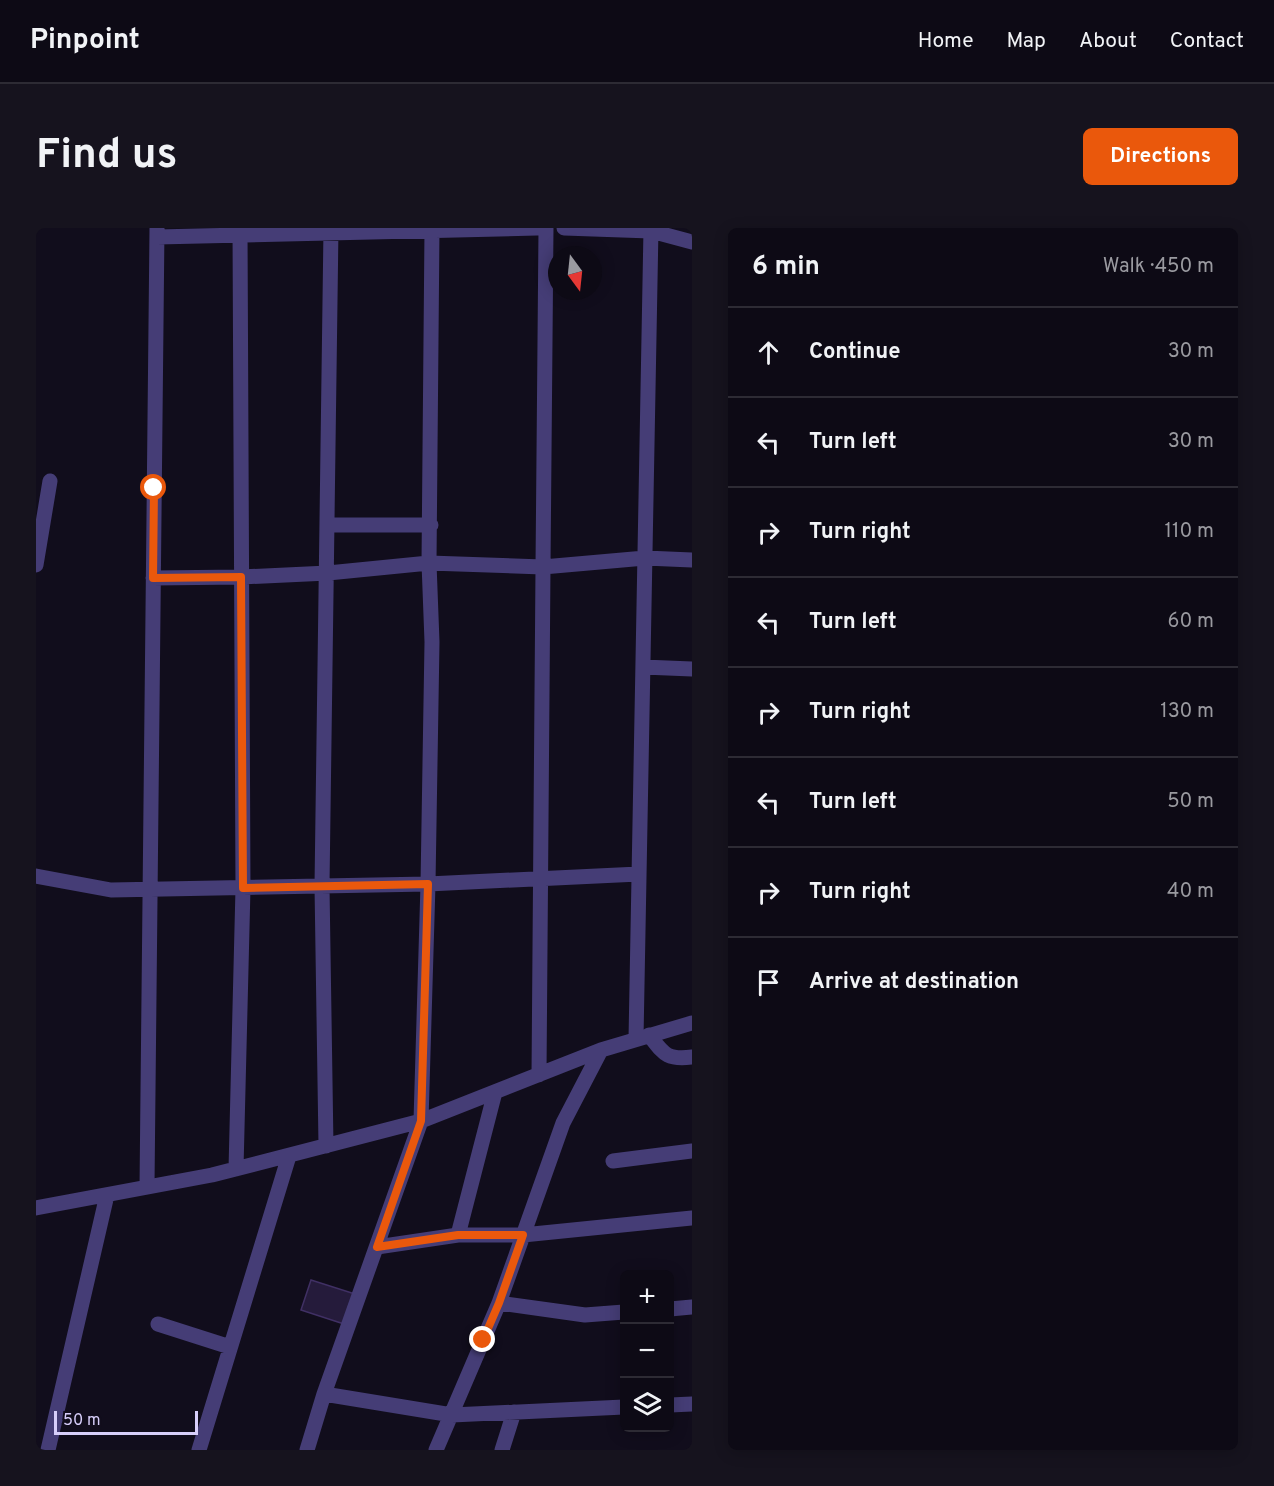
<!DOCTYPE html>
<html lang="en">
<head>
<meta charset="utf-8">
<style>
  body { margin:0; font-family:Overpass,sans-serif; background:#16131e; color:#f1f3f6 }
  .controls { position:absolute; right:18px; bottom:18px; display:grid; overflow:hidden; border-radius:9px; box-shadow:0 3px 15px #0003 }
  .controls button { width:54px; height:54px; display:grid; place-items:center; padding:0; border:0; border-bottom:2px solid #2d2b34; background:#0d0a15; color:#f1f3f6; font:30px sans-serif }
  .compass { position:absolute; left:512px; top:18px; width:54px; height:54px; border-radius:50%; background:#0d0a15; box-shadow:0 3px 15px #0003; rotate:165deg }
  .scale { position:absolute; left:18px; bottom:15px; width:144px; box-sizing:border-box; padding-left:6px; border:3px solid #d7cefa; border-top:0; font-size:16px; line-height:21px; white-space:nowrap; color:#d7cefa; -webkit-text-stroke:4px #110d1c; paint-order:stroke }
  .stop { position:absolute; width:18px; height:18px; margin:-14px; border:4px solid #ea580c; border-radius:50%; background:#fff }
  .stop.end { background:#ea580c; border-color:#fff; box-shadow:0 2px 6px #0008 }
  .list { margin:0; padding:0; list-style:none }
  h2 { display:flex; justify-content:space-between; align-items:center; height:78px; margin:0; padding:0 24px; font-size:26px }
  h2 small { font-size:20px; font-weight:400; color:#9a9aa0 }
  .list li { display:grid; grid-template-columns:39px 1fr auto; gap:18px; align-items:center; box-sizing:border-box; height:90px; padding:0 24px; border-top:2px solid #2d2b34 }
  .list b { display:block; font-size:22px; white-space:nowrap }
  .list em { font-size:20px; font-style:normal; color:#9a9aa0 }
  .icon { flex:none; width:33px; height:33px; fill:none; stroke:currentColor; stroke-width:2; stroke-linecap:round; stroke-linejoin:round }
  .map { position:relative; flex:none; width:656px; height:1222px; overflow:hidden; border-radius:9px }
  header { display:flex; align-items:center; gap:36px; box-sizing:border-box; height:84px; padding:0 30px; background:#0d0a15; border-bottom:2px solid #2d2b34 }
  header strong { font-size:28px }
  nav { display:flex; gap:33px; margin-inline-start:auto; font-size:21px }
  .intro { display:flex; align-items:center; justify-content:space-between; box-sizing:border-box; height:144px; padding:0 36px }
  h1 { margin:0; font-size:42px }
  .button { padding:15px 27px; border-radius:9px; background:#ea580c; color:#fff; font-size:21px; font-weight:700 }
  main { display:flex; gap:36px; padding:0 36px }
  aside { flex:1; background:#0d0a15; border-radius:9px; box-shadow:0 3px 15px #0003 }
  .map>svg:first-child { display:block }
  .building { fill:#251b3b; stroke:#403064; stroke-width:1.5 }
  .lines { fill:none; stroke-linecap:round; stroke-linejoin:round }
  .street { stroke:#453d76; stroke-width:15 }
  .route { stroke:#ea580c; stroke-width:8 }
</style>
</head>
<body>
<header>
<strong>Pinpoint</strong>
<nav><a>Home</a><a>Map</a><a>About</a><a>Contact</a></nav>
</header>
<div class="intro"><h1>Find us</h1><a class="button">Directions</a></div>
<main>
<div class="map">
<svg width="656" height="1222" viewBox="0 0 656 1222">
  <rect width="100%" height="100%" fill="#110d1c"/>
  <!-- building -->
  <path class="building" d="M 275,1052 L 319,1066 L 308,1096 L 265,1082 Z"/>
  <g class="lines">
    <!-- street -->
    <path class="street" d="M 528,0 L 615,3 L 656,14
      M 121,9 L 501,0
      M 292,297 L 395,297
      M 0,337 L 14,253
      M 117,350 L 205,349 L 292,345 L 393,335 L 507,339 L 510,0
      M 607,439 L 656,441
      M 0,648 L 75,662 L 392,656 L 603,646
      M 613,807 C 628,826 630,832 656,829
      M 600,811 L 615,0
      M 503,847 L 507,339 L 609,330 L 656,332
      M 290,918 L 286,658 L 295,0
      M 577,933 L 656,923
      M 200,941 L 207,660 L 204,0
      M 111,959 L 121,0
      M 0,980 L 176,947 L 385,893 L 565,822 L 656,795
      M 422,1007 L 459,864
      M 341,1019 L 422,1007 L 487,1007 L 656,990
      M 463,1075 L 549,1087 L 588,1084
      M 634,1081 L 656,1079
      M 122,1096 L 194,1119
      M 288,1166 L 385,893 L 392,656 L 396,414 L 393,335 L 396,0
      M 634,1177 L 656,1176
      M 12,1222 L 71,967
      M 163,1222 L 253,928
      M 271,1222 L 288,1166 L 416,1187 L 588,1179
      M 400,1222 L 463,1075 L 527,895 L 565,822
      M 466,1222 L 478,1184"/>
  </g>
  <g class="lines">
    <!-- route -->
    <path class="route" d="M 118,260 L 117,350 L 205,349 L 207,660 L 392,656 L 385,893 L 341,1019 L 422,1007 L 487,1007 L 463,1075 L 447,1112"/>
  </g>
</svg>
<div class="controls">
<button>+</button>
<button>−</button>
<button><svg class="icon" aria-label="layers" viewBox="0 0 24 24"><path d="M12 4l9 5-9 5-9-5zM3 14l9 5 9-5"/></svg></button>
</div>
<svg class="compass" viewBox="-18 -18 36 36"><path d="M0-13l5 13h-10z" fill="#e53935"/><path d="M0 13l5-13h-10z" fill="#9a9aa0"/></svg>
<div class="scale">50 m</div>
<div class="stop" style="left:118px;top:260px"></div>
<div class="stop end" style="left:447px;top:1112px"></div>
</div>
<aside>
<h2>6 min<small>Walk · 450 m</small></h2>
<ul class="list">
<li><svg class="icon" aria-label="ahead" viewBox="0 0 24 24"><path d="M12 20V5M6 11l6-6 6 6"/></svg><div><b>Continue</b></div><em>30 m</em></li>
<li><svg class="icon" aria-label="left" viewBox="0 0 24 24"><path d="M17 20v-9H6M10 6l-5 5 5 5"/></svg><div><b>Turn left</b></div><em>30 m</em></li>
<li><svg class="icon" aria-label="right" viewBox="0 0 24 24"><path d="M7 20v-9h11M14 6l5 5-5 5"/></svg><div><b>Turn right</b></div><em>110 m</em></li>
<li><svg class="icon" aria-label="left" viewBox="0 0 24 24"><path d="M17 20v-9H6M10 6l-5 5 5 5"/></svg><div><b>Turn left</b></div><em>60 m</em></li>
<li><svg class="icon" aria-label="right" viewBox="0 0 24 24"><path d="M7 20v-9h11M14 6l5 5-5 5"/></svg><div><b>Turn right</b></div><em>130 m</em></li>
<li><svg class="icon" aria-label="left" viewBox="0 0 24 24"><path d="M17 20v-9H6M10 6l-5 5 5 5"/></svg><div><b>Turn left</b></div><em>50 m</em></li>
<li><svg class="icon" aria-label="right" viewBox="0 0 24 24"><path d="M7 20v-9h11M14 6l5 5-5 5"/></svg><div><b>Turn right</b></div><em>40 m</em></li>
<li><svg class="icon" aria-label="arrive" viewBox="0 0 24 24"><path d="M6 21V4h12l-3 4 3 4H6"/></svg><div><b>Arrive at destination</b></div></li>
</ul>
</aside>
</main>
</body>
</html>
